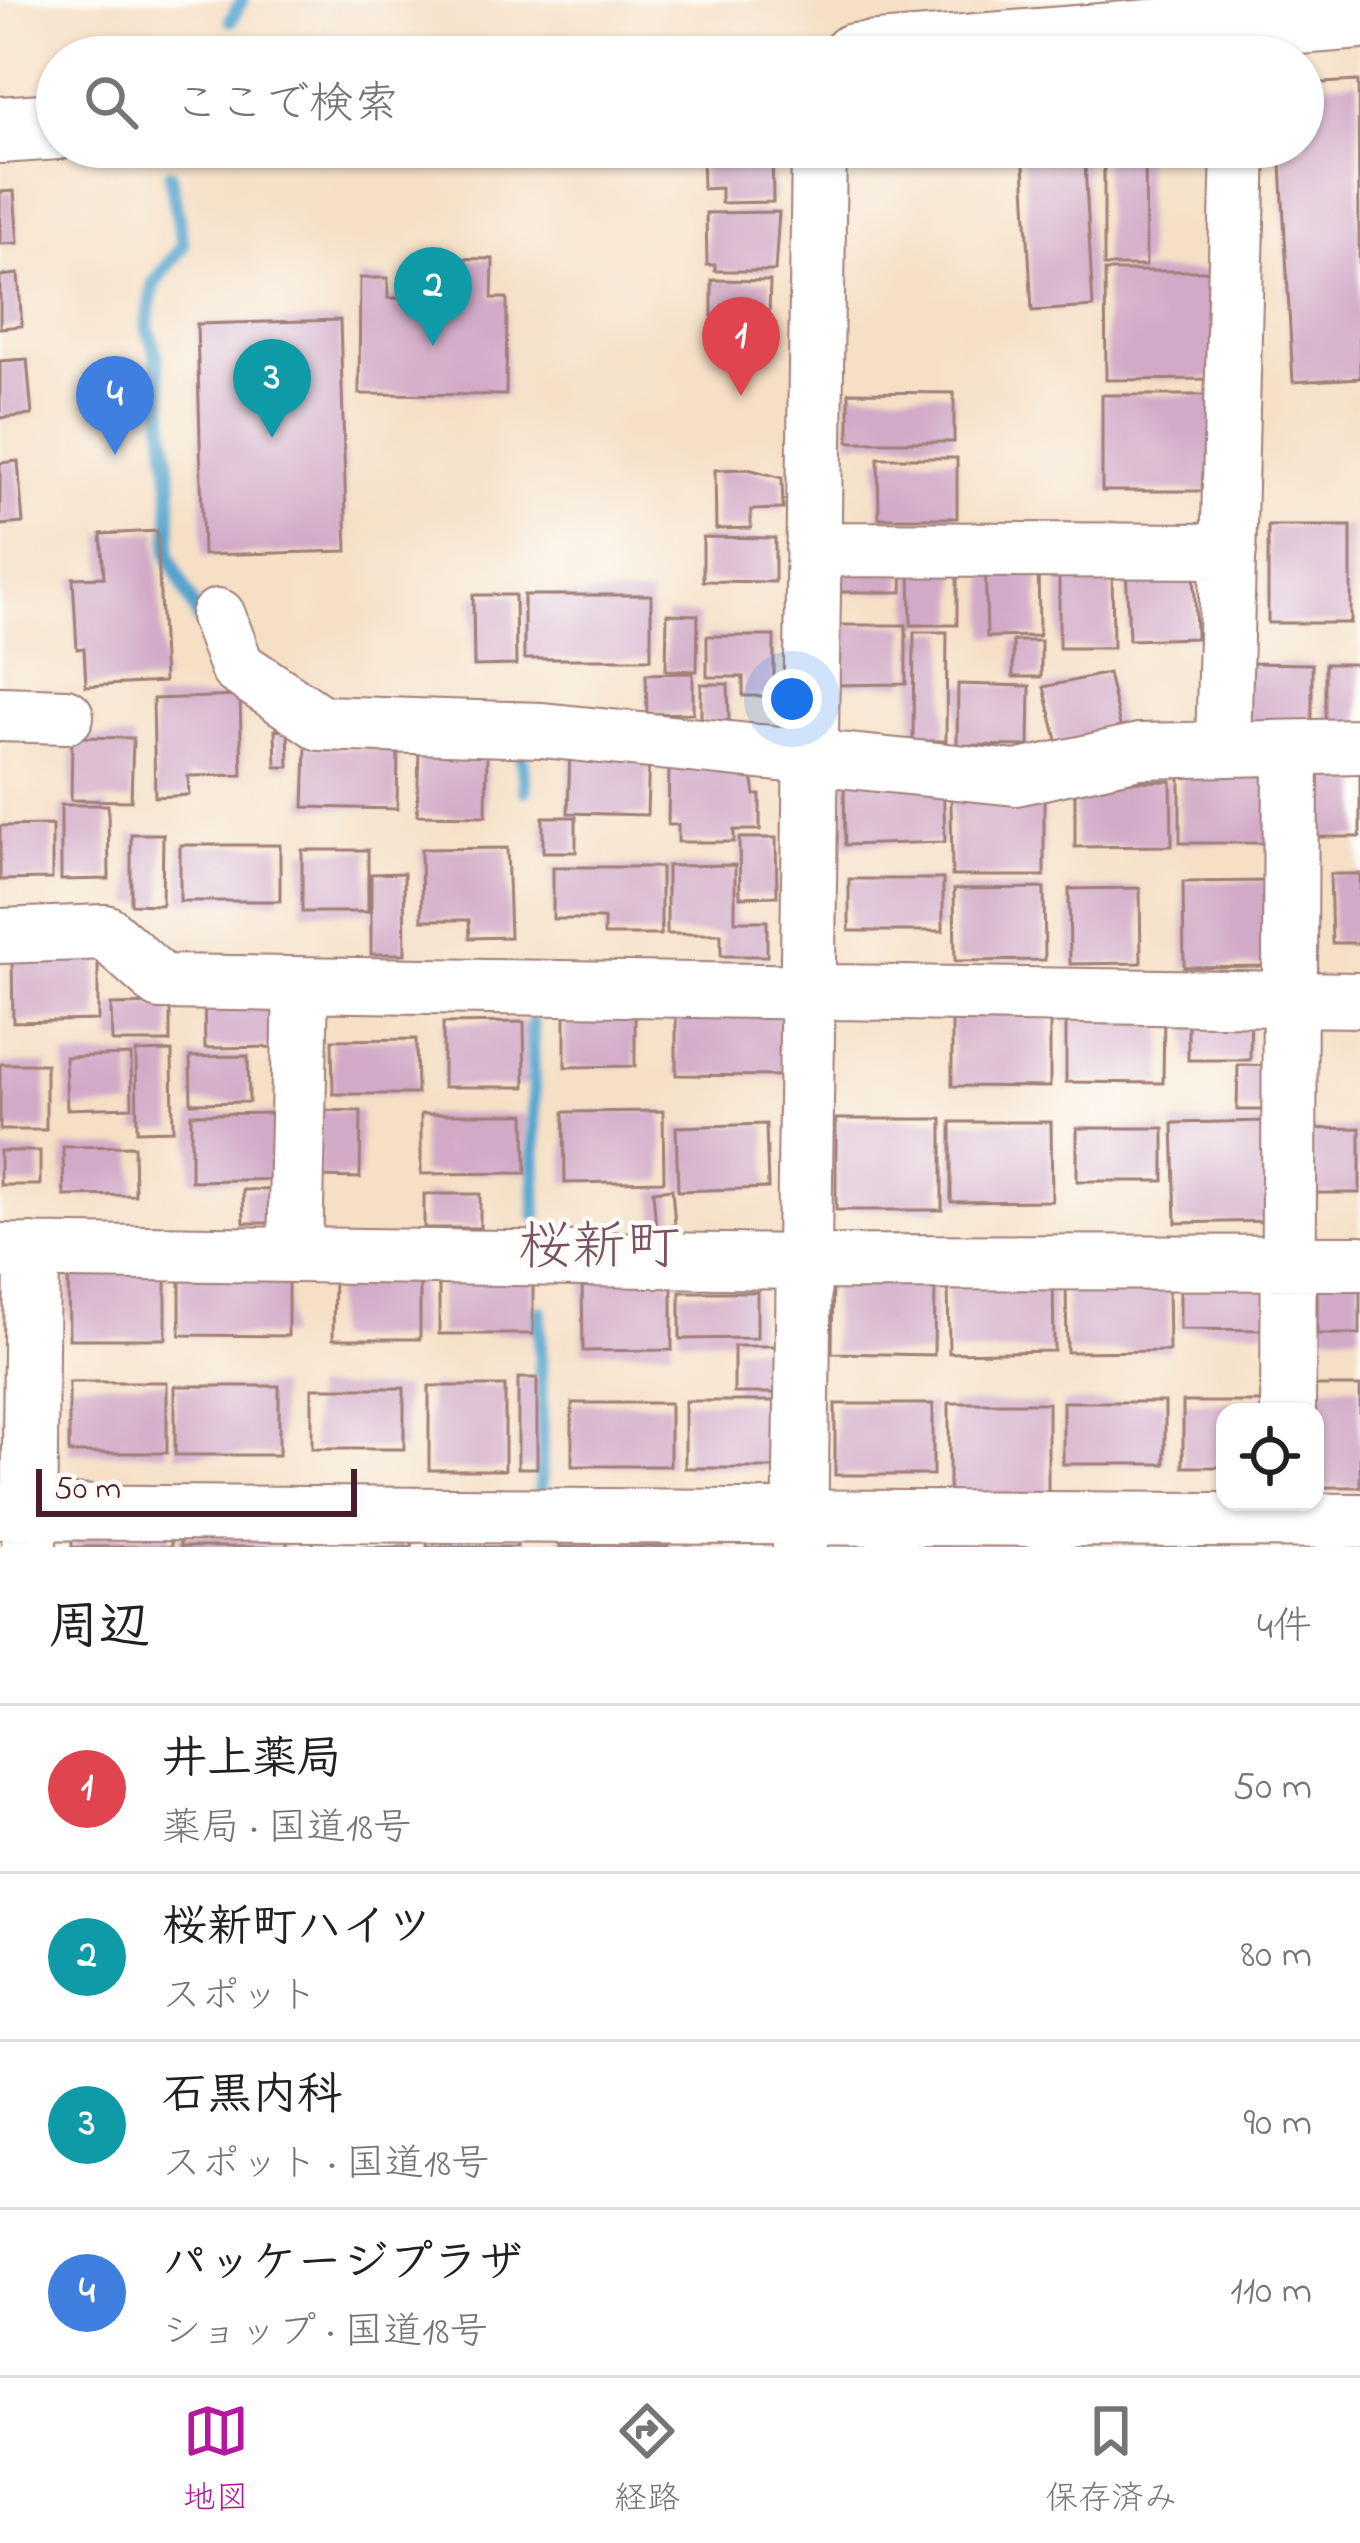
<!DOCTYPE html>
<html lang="ja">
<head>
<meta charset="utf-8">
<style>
  body { margin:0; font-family:"Indie Flower","Klee One",sans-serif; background:#f2f2f2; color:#202124 }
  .controls { position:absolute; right:36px; bottom:36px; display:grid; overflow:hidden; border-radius:24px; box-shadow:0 3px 9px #0004 }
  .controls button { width:108px; height:108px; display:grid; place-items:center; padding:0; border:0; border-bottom:3px solid #e0e0e0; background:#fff; color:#202124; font:60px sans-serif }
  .scale { position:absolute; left:36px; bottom:30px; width:321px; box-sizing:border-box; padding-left:12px; border:6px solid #4a1f2b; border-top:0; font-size:33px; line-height:42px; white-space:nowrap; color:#4a1f2b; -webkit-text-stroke:9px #fdfcf7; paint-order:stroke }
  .you { position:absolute; left:792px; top:699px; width:42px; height:42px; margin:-30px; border:9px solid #fff; border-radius:50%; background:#1a73e8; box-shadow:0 0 0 18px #1a73e833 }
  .badge { display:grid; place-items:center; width:78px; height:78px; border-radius:50%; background:#b5179e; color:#fff; font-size:39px; font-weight:700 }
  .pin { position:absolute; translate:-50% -99px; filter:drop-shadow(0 3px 6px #0008) }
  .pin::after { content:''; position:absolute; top:63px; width:42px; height:36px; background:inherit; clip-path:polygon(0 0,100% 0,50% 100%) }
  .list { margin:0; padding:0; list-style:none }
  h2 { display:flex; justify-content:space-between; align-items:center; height:156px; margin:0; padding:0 48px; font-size:51px }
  h2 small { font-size:39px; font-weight:400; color:#757577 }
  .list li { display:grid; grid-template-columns:78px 1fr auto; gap:36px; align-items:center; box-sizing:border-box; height:168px; padding:0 48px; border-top:3px solid #e0e0e0 }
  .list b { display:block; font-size:45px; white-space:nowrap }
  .list p { margin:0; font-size:39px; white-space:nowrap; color:#757577 }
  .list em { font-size:39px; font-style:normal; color:#757577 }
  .icon { flex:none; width:66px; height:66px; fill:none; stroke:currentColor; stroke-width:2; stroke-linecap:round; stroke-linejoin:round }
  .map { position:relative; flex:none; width:1360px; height:1547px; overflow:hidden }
  .search { position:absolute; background:#fff; box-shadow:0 3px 9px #0004; left:36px; right:36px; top:36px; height:132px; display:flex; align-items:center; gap:30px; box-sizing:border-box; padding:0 42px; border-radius:66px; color:#757577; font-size:45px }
  .sheet { height:828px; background:#fff }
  nav { display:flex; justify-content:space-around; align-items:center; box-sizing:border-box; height:168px; border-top:3px solid #e0e0e0; background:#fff; font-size:33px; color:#757577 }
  nav a { display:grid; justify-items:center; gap:6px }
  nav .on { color:#b5179e }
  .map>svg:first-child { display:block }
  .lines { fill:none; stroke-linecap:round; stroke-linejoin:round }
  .stream { stroke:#52a4cd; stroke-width:14 }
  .building { fill:#d2aac8 }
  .minor-casing { stroke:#a07f78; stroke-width:58 }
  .highway-casing { stroke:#a07f78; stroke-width:70 }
  .minor { stroke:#fff; stroke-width:54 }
  .highway { stroke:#fff; stroke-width:66 }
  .labels { text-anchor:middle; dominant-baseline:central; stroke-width:9; stroke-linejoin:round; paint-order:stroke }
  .quarter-label { font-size:54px; fill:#7a5062; stroke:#fdfcf7 }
</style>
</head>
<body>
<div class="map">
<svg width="1360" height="1547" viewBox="0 0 1360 1547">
  <rect width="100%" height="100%" fill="#fdfcf7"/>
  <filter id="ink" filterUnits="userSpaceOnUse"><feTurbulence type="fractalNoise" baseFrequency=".00833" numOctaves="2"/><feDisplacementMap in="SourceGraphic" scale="24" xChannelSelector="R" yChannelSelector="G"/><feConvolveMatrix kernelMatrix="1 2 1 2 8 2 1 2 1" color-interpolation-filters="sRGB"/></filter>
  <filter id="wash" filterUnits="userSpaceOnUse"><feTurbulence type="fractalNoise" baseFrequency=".004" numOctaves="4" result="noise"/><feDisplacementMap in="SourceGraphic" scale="48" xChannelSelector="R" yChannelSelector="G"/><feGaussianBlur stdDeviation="2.7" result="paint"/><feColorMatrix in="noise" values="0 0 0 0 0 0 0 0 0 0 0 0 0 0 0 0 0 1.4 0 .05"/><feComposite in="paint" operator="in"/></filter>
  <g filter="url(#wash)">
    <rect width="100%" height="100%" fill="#f5dfc5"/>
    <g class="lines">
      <!-- stream -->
      <path class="stream" d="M 231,20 L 242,0
        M 170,175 L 183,245 L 153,285 L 147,326 L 156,354 L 171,485 L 169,555 L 200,621
        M 521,746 L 525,790
        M 532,1024 L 536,1215
        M 540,1311 L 541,1502"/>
    </g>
    <g id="blocks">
      <!-- building -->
      <path class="building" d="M 1358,81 L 1360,378 L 1293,382 L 1280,147 L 1303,147 L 1303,84 Z
        M 1023,147 L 1084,147 L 1093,307 L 1032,311 Z
        M 1104,147 L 1145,147 L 1146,266 L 1104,266 Z
        M 772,150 L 773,202 L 721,203 L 721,188 L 703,189 L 702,153 Z
        M 14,191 L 18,243 L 0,244 L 0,192 Z
        M 779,212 L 775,271 L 715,271 L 715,265 L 707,265 L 706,213 Z
        M 441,258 L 493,259 L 492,298 L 507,298 L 506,395 L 359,394 L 360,278 L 388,278 L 388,298 L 440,298 Z
        M 1105,271 L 1219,271 L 1219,379 L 1106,380 Z
        M 18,274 L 22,326 L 0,328 L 0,276 Z
        M 712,280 L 770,281 L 769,316 L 712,316 Z
        M 340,320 L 347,551 L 203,555 L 197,324 Z
        M 27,359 L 32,415 L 0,418 L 0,361 Z
        M 849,392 L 954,393 L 954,442 L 849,442 Z
        M 1102,395 L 1218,395 L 1218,491 L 1102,491 Z
        M 878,458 L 957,458 L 957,518 L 879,518 Z
        M 18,461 L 23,523 L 0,525 L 0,463 Z
        M 748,469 L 782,478 L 783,509 L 751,510 L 751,528 L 716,529 L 715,470 Z
        M 1268,526 L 1351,526 L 1351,623 L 1268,623 Z
        M 157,531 L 164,682 L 86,686 L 84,648 L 77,649 L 73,578 L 104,577 L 101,534 Z
        M 703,537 L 775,538 L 775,582 L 703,581 Z
        M 1038,558 L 1039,636 L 987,637 L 985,559 Z
        M 910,560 L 957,560 L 957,625 L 911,625 Z
        M 1059,560 L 1112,560 L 1113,648 L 1059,648 Z
        M 837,562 L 903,562 L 902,592 L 837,592 Z
        M 1194,563 L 1196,638 L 1129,640 L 1126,565 Z
        M 473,595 L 515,595 L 516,665 L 474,666 Z
        M 524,595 L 651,595 L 651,659 L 524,659 Z
        M 667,614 L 698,615 L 697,671 L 666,670 Z
        M 830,625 L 906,625 L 906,684 L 831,685 Z
        M 914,632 L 947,632 L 946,741 L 913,741 Z
        M 707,636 L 774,636 L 774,696 L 743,696 L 743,677 L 707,677 Z
        M 1013,641 L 1041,641 L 1041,677 L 1013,677 Z
        M 1243,663 L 1312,664 L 1312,724 L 1242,723 Z
        M 1325,664 L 1360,664 L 1360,724 L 1325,724 Z
        M 693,673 L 693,713 L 647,714 L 646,674 Z
        M 1108,673 L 1121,730 L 1058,744 L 1044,687 Z
        M 701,684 L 728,684 L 729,720 L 701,721 Z
        M 958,684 L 1030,686 L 1029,746 L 957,745 Z
        M 240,696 L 242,775 L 188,776 L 189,795 L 155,797 L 153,699 Z
        M 275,730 L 288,730 L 289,767 L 276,767 Z
        M 72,737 L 133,738 L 131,801 L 71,800 Z
        M 306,747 L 398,749 L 397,809 L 304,807 Z
        M 570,749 L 649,752 L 647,815 L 568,813 Z
        M 419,750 L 487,751 L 486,816 L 417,815 Z
        M 669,768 L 751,769 L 755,795 L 760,795 L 760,830 L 734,830 L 734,842 L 678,842 L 678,825 L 668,825 Z
        M 1308,773 L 1360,773 L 1360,837 L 1308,837 Z
        M 1180,775 L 1277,775 L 1277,843 L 1180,843 Z
        M 943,778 L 945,842 L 845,845 L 844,780 Z
        M 1171,781 L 1172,846 L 1075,847 L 1075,782 Z
        M 951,798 L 1044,798 L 1044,876 L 952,876 Z
        M 61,805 L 108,805 L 109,879 L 61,880 Z
        M 543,817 L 576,817 L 576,852 L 543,852 Z
        M 52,825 L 52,879 L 0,880 L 0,826 Z
        M 131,834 L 163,834 L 162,905 L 131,904 Z
        M 739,838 L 776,838 L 777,896 L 740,897 Z
        M 180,845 L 280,845 L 280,901 L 180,901 Z
        M 507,848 L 510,937 L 470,938 L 469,920 L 422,920 L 421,849 Z
        M 302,850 L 368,850 L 368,912 L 302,912 Z
        M 735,865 L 735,921 L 767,921 L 767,956 L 721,956 L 721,934 L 667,934 L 667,866 Z
        M 553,867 L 661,867 L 661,935 L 604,935 L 604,919 L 553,919 Z
        M 404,873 L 405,954 L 371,954 L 371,874 Z
        M 1330,874 L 1360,874 L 1360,943 L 1332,943 Z
        M 849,879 L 943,879 L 943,931 L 849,931 Z
        M 1270,881 L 1272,966 L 1184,967 L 1183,882 Z
        M 1044,888 L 1045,960 L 955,961 L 954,889 Z
        M 1140,888 L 1141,963 L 1070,964 L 1069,889 Z
        M 98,955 L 98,1020 L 13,1022 L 12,956 Z
        M 292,990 L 292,1047 L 205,1048 L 204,992 Z
        M 676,1001 L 785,1002 L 784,1076 L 676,1075 Z
        M 952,1002 L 1050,1002 L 1050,1087 L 952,1086 Z
        M 170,1004 L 170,1042 L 112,1042 L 111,1005 Z
        M 1188,1007 L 1251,1008 L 1250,1060 L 1188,1060 Z
        M 635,1009 L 635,1066 L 565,1067 L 565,1010 Z
        M 1066,1011 L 1164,1012 L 1163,1083 L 1066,1082 Z
        M 524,1022 L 525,1087 L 443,1087 L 443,1023 Z
        M 416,1039 L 417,1094 L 333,1094 L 332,1040 Z
        M 172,1051 L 173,1130 L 137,1131 L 136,1052 Z
        M 131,1055 L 132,1107 L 67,1109 L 65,1057 Z
        M 248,1056 L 249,1102 L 191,1103 L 190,1057 Z
        M 0,1064 L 46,1064 L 46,1130 L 0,1130 Z
        M 1238,1065 L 1276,1066 L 1274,1110 L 1237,1110 Z
        M 319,1110 L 361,1111 L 360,1178 L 318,1177 Z
        M 663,1111 L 664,1181 L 565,1183 L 564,1112 Z
        M 286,1113 L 287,1179 L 191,1181 L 191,1114 Z
        M 421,1114 L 525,1114 L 526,1173 L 421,1174 Z
        M 836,1119 L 942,1119 L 942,1210 L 836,1210 Z
        M 1270,1121 L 1272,1221 L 1176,1223 L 1173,1123 Z
        M 951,1122 L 1051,1122 L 1052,1201 L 951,1202 Z
        M 766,1124 L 768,1188 L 678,1191 L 676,1127 Z
        M 1077,1128 L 1164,1128 L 1164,1181 L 1077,1181 Z
        M 1360,1128 L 1360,1193 L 1304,1193 L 1303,1129 Z
        M 134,1146 L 135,1195 L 64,1196 L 63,1147 Z
        M 0,1151 L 40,1151 L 40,1185 L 0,1185 Z
        M 286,1189 L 287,1223 L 244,1223 L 243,1190 Z
        M 672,1189 L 675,1225 L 656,1227 L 653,1191 Z
        M 424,1194 L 480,1194 L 480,1228 L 424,1228 Z
        M 68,1268 L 166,1268 L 166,1339 L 69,1339 Z
        M 180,1269 L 288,1269 L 288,1336 L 180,1335 Z
        M 334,1275 L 420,1275 L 420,1339 L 333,1339 Z
        M 1053,1275 L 1054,1351 L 949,1353 L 948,1277 Z
        M 1317,1276 L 1360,1276 L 1360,1334 L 1317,1334 Z
        M 439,1277 L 533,1277 L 533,1334 L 439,1334 Z
        M 833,1277 L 935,1280 L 934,1355 L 832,1353 Z
        M 672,1278 L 672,1350 L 583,1351 L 582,1279 Z
        M 1168,1282 L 1169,1351 L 1067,1352 L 1066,1283 Z
        M 1180,1285 L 1268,1285 L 1268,1330 L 1180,1329 Z
        M 680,1292 L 757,1292 L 757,1338 L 680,1339 Z
        M 734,1346 L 781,1346 L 781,1393 L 734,1393 Z
        M 518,1378 L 537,1378 L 537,1468 L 518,1468 Z
        M 69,1382 L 167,1382 L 167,1453 L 69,1453 Z
        M 175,1386 L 279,1386 L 279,1455 L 175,1455 Z
        M 429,1386 L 505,1386 L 505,1470 L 429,1470 Z
        M 1312,1386 L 1360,1386 L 1360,1487 L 1315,1487 Z
        M 312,1388 L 404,1388 L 404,1449 L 312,1449 Z
        M 685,1401 L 779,1401 L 779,1468 L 685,1468 Z
        M 1063,1402 L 1165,1402 L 1165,1464 L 1063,1464 Z
        M 1183,1402 L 1268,1402 L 1268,1412 L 1225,1412 L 1225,1467 L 1183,1467 Z
        M 572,1403 L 670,1403 L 670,1466 L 572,1466 Z
        M 949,1403 L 1048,1403 L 1048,1497 L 949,1497 Z
        M 835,1404 L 933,1404 L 933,1475 L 835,1475 Z
        M 667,1529 L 668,1547 L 560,1547 L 560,1531 Z
        M 314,1533 L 413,1540 L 412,1547 L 313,1547 Z
        M 72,1534 L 171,1534 L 171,1547 L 72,1547 Z
        M 180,1534 L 287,1534 L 287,1547 L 180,1547 Z
        M 428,1534 L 517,1540 L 517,1547 L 427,1547 Z"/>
    </g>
  </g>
  <g filter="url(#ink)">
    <use href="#blocks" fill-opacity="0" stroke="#a07f78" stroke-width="3"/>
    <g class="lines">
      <defs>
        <path id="minor" d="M 813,549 L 1229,551
          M 218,616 L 237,667 L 321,723 L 542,730 L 1016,778 L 1139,751 L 1360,746
          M 0,714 L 66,716
          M 1223,749 L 1239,147
          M 0,936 L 105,932 L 161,982 L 1360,1000
          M 0,1251 L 803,1262 L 1360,1263
          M 295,1255 L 301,984
          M 1288,1412 L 1291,748
          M 0,1512 L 1360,1521
          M 29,1547 L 32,1251
          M 800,1547 L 819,147"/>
        <path id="highway" d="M 854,57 L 1360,16
          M 0,130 L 57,126"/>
      </defs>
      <!-- minor casing -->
      <use href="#minor" class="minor-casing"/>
      <!-- highway casing -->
      <use href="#highway" class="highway-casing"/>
      <!-- minor -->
      <use href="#minor" class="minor"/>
      <!-- highway -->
      <use href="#highway" class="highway"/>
    </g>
  </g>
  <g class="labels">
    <!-- quarter labels -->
    <g class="quarter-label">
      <text x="599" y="1250">桜新町</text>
    </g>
  </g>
</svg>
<div class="controls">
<button><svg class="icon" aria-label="locate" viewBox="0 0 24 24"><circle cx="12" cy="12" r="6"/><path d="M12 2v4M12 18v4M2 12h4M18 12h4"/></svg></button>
</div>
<div class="scale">50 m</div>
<div class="you"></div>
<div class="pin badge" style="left:741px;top:396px;background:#e0444e">1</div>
<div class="pin badge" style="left:433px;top:346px;background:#0f9aa8">2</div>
<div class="pin badge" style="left:272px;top:438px;background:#0f9aa8">3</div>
<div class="pin badge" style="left:115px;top:455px;background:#3f7fe0">4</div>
<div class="search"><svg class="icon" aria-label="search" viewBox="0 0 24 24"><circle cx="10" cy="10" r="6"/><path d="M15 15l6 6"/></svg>ここで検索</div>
</div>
<section class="sheet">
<h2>周辺<small>4件</small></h2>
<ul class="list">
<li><span class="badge" style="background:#e0444e">1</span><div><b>井上薬局</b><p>薬局 · 国道18号</p></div><em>50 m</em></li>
<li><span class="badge" style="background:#0f9aa8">2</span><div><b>桜新町ハイツ</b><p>スポット</p></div><em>80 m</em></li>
<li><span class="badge" style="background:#0f9aa8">3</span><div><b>石黒内科</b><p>スポット · 国道18号</p></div><em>90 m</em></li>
<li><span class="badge" style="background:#3f7fe0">4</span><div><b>パッケージプラザ</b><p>ショップ · 国道18号</p></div><em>110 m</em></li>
</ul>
</section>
<nav>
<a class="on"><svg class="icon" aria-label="map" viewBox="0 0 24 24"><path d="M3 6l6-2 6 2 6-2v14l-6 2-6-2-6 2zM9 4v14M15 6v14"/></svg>地図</a>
<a><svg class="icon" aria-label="directions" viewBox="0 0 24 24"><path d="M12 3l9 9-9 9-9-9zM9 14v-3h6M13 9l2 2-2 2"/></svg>経路</a>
<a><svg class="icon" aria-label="saved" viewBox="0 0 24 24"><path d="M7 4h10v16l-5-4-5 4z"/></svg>保存済み</a>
</nav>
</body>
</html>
